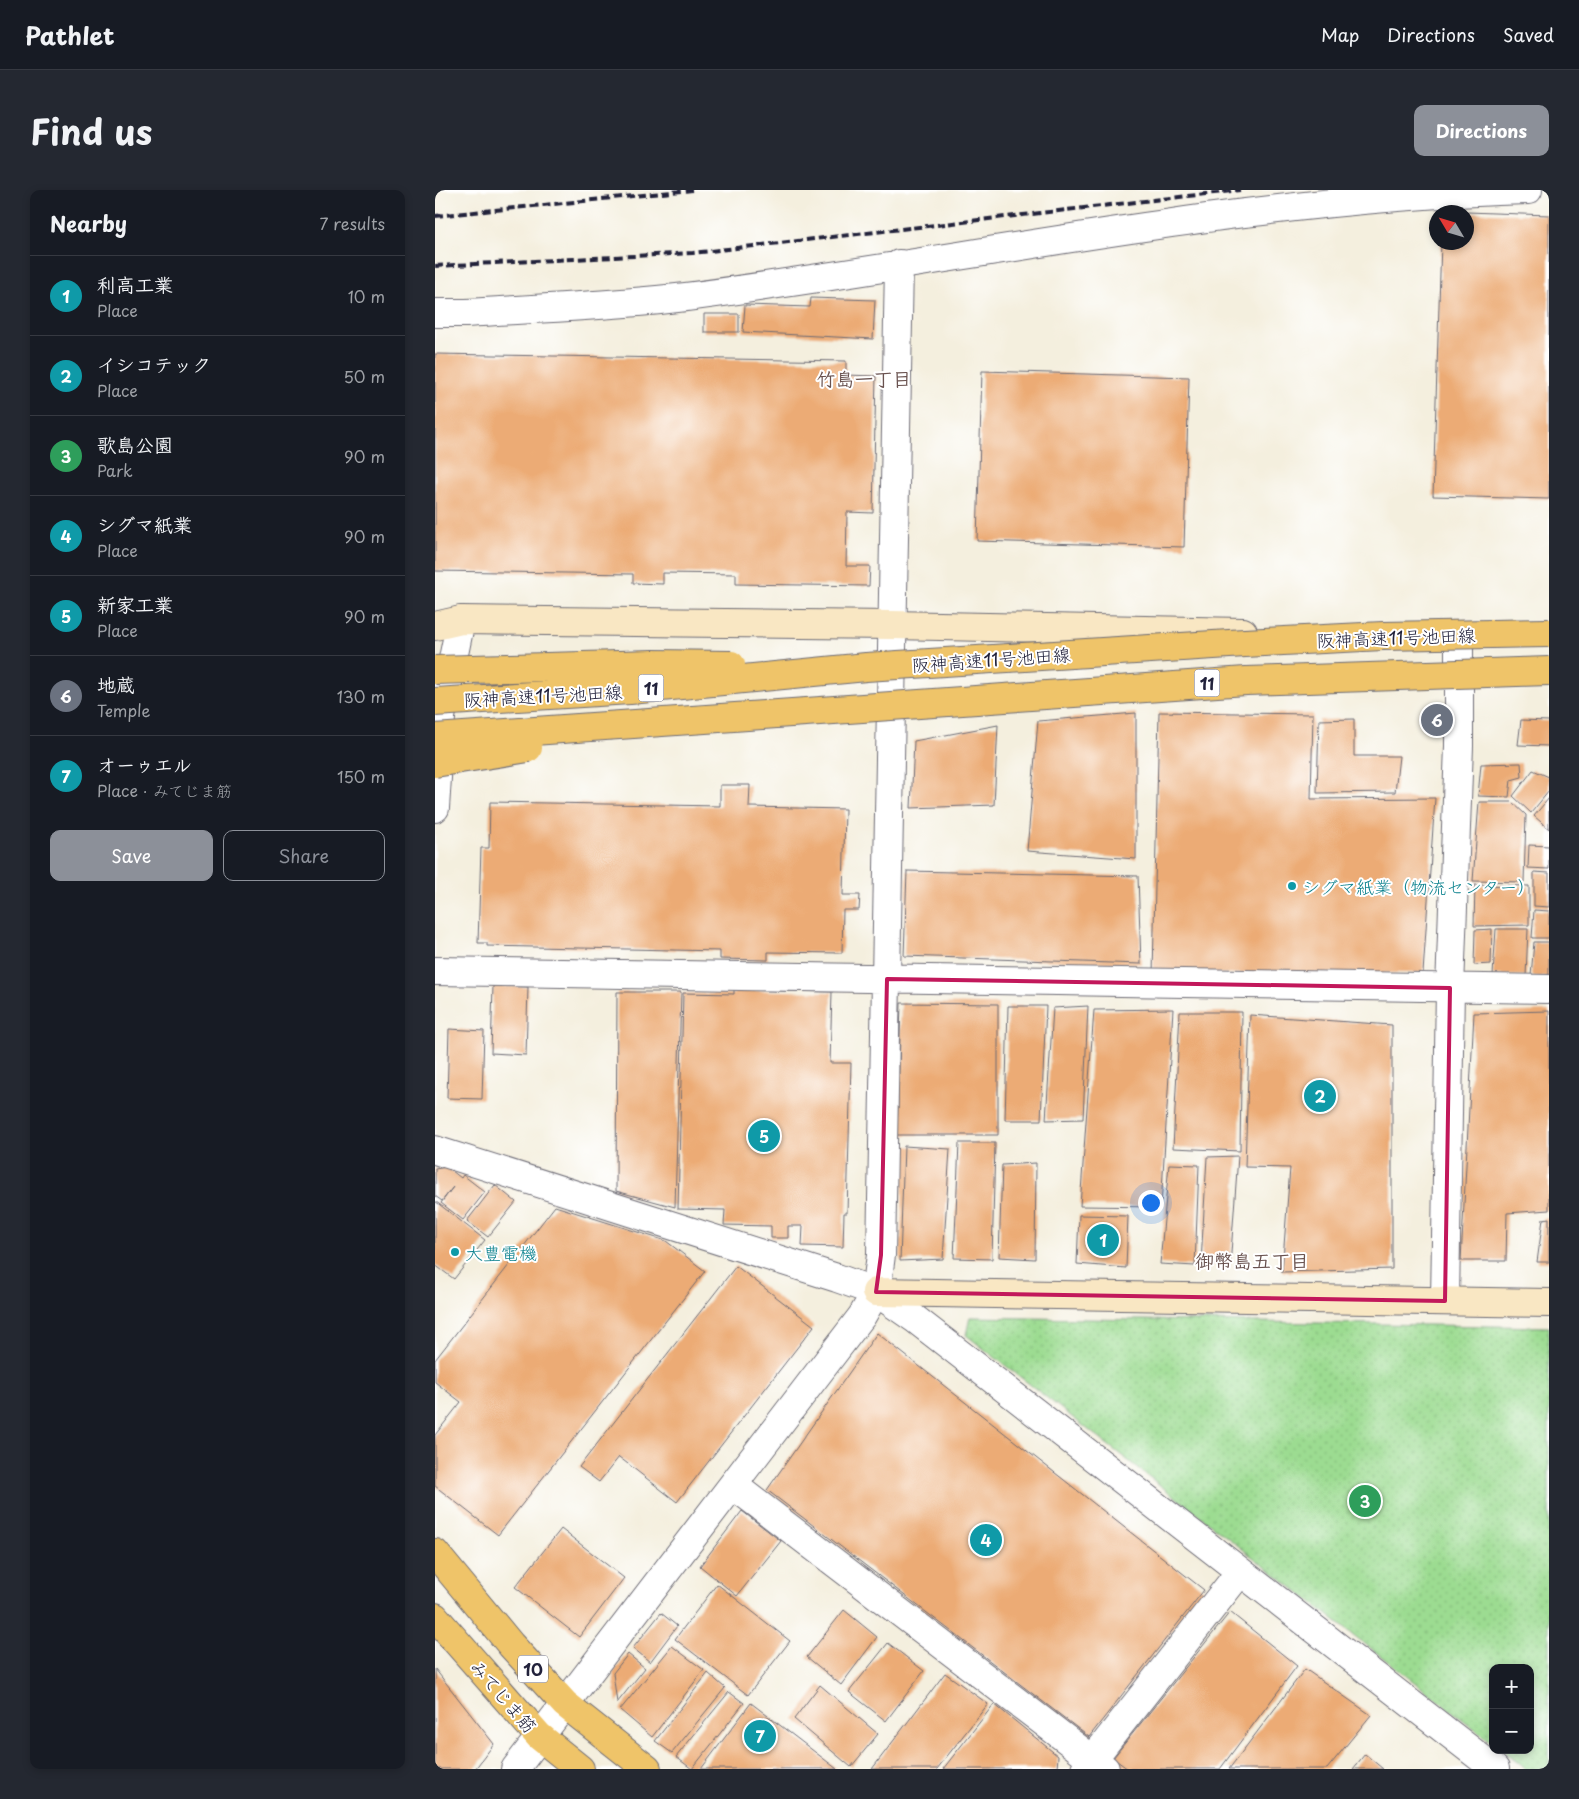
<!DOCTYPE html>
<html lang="en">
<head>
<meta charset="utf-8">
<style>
  body { margin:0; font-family:"Playpen Sans","Klee One",sans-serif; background:#242831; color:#f1f3f6 }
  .controls { position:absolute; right:15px; bottom:15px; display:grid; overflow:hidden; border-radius:10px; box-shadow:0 2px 8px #0003 }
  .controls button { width:45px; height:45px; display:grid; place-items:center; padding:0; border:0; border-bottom:1px solid #363941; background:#171b24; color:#f1f3f6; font:25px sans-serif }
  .compass { position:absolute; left:994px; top:15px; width:45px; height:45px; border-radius:50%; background:#171b24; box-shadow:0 2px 8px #0003; rotate:308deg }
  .you { position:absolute; left:715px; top:1012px; width:18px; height:18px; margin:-12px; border:4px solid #fff; border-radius:50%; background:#1a73e8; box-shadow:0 0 0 8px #1a73e833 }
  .badge { display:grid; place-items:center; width:32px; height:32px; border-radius:50%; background:#8c9099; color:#fff; font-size:16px; font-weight:700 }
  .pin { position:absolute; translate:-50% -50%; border:2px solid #fff; box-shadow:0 1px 5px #0006 }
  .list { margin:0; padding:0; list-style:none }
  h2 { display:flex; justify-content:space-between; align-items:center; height:65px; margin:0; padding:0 20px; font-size:21px }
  h2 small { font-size:16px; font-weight:400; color:#9ea1a6 }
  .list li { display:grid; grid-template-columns:32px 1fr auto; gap:15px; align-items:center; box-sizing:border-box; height:80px; padding:0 20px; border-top:1px solid #363941 }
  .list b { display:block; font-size:19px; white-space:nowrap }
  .list p { margin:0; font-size:16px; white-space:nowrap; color:#9ea1a6 }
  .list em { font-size:16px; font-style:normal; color:#9ea1a6 }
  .actions { display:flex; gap:10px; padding:15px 20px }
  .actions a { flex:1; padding:11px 0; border:1px solid #8c9099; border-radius:10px; text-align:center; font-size:18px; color:#8c9099 }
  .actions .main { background:#8c9099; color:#fff }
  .map { position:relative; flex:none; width:1114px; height:1579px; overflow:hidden; border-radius:10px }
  header { display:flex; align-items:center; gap:30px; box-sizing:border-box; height:70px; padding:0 25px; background:#171b24; border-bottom:1px solid #363941 }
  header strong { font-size:24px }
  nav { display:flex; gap:28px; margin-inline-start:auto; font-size:18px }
  .intro { display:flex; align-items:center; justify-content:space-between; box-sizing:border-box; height:120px; padding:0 30px }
  h1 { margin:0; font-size:35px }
  .button { padding:12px 22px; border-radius:10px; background:#8c9099; color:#fff; font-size:18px; font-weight:700 }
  main { display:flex; gap:30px; padding:0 30px }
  aside { flex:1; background:#171b24; border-radius:10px; box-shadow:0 2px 8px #0003 }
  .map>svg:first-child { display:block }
  .park { fill:url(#park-dots); stroke:#5f7f66 }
  .building { fill:#ecab75 }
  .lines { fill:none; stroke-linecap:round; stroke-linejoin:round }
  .street-casing { stroke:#6c6a74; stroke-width:30 }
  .secondary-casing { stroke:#6c6a74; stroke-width:30 }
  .primary-casing { stroke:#6c6a74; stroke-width:30 }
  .street { stroke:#fff; stroke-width:28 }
  .secondary { stroke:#f9e7c3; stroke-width:28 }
  .primary { stroke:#efc469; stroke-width:28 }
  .rail { stroke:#22223b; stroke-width:4; stroke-dasharray:8 4; stroke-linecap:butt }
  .highway-bridge-casing { stroke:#6c6a74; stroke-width:30; stroke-linecap:butt }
  .highway-bridge { stroke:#efc469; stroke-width:28 }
  .marked { fill:none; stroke:#c2185b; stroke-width:4; stroke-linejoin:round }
  .culture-dot { fill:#0f9aa8; stroke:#fff; stroke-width:2 }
  .labels { text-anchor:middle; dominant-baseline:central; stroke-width:4; stroke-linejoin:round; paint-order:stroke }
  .shield { fill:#fff; stroke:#646476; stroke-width:1 }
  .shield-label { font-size:16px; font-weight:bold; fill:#22223b }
  .street-label { font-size:18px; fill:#22223b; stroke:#fff }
  .culture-label { font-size:18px; fill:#0d838f; stroke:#fff; text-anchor:start }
  .neighbourhood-label { font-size:19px; font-weight:bold; fill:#69524f; stroke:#fff }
</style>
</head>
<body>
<header>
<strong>Pathlet</strong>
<nav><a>Map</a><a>Directions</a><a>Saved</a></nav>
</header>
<div class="intro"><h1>Find us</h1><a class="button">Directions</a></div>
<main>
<aside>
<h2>Nearby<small>7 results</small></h2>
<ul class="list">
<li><span class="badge" style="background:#0f9aa8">1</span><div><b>利高工業</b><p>Place</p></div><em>10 m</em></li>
<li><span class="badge" style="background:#0f9aa8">2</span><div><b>イシコテック</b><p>Place</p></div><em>50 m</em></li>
<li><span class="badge" style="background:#2e9e5b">3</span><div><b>歌島公園</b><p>Park</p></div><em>90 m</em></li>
<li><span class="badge" style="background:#0f9aa8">4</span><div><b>シグマ紙業</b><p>Place</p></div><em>90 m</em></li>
<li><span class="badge" style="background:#0f9aa8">5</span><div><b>新家工業</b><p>Place</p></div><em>90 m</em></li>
<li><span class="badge" style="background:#6b7280">6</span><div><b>地蔵</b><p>Temple</p></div><em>130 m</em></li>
<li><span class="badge" style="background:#0f9aa8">7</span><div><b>オーゥエル</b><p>Place · みてじま筋</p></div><em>150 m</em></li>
</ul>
<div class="actions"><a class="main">Save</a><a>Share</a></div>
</aside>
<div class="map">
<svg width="1114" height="1579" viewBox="0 0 1114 1579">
  <defs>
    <pattern id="park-dots" width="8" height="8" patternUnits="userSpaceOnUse" patternTransform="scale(1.25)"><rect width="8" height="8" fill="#9cdc91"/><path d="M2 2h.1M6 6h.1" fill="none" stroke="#86bc7e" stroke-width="1.8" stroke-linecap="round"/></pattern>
  </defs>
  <rect width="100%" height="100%" fill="#fff"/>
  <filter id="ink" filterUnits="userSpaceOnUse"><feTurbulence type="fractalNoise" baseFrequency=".02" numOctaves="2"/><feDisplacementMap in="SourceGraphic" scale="10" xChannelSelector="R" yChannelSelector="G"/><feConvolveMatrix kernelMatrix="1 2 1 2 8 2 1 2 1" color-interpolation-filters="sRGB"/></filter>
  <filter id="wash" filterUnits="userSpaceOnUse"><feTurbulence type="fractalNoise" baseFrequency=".0096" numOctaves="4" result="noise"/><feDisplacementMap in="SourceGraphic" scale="20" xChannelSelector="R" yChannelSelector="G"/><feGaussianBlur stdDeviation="1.12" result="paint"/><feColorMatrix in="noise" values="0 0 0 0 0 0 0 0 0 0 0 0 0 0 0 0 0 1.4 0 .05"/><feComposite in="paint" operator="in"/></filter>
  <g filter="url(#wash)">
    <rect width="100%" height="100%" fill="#f4efde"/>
    <!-- park -->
    <path class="park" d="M 535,1127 L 1114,1137 L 1114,1579 L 1091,1579 L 1067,1560 L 1095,1560 L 1095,1478 L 1058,1478 L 1058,1553 L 531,1145 Z"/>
    <g id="blocks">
      <!-- building -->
      <path class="building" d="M 1032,22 L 1114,25 L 1114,309 L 998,306 L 1006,52 L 1032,52 Z
        M 376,108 L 440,110 L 438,149 L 308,142 L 310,115 L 375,117 Z
        M 269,124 L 304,124 L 304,142 L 269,142 Z
        M 0,164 L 411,171 L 411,185 L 441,186 L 438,323 L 412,322 L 411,376 L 435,376 L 434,396 L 301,394 L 301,384 L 228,383 L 228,394 L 198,393 L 198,384 L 0,381 Z
        M 547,181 L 754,187 L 749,357 L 542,351 Z
        M 724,522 L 878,524 L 876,609 L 1000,608 L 988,783 L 718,784 Z
        M 701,523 L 701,669 L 592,661 L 603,531 Z
        M 919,529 L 919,566 L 964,566 L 960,602 L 882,603 L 884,530 Z
        M 1086,530 L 1114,531 L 1114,556 L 1083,555 Z
        M 563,535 L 559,615 L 476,618 L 479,551 Z
        M 1086,573 L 1087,587 L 1076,590 L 1074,607 L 1043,606 L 1046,574 Z
        M 1098,580 L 1114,587 L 1114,601 L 1096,623 L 1078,606 Z
        M 285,595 L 315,595 L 314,617 L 410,619 L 408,705 L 425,705 L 424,720 L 408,720 L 407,763 L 333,762 L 333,770 L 285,769 L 285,761 L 52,756 L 52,753 L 43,753 L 46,658 L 54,658 L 55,612 L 285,616 Z
        M 1114,608 L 1114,639 L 1099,626 Z
        M 1044,612 L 1077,612 L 1091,625 L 1089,692 L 1038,691 Z
        M 1094,655 L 1114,656 L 1114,679 L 1093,678 Z
        M 472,681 L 703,686 L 706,774 L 469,766 Z
        M 1099,682 L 1114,683 L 1114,717 L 1099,716 Z
        M 1040,695 L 1094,696 L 1094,735 L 1039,736 Z
        M 1099,720 L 1114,721 L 1114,748 L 1097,748 Z
        M 1057,739 L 1056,774 L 1039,775 L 1040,740 Z
        M 1061,739 L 1093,739 L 1091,786 L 1058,785 Z
        M 1099,752 L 1114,752 L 1114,788 L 1096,786 Z
        M 58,796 L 93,797 L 91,865 L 56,863 Z
        M 299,800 L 397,802 L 395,873 L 416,873 L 412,1023 L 409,1023 L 408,1057 L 367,1056 L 368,1036 L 353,1036 L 353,1048 L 336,1048 L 336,1036 L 289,1035 L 290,1020 L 243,1019 L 248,803 L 299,804 Z
        M 182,802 L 246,802 L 240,1017 L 181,1001 Z
        M 466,813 L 563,814 L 563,945 L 462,945 Z
        M 573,816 L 611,816 L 606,930 L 570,930 Z
        M 653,816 L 648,929 L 611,930 L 618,818 Z
        M 738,819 L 726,1017 L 645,1016 L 659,820 Z
        M 1114,821 L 1114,1020 L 1072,1023 L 1071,1071 L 1026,1071 L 1039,823 Z
        M 745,822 L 807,822 L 805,961 L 738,958 Z
        M 815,825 L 957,835 L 957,1079 L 847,1082 L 855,978 L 810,977 Z
        M 14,839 L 49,841 L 47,909 L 12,908 Z
        M 524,953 L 560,953 L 557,1069 L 519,1068 Z
        M 469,956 L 515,959 L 508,1069 L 465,1071 Z
        M 803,966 L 795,1077 L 766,1073 L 772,967 Z
        M 601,973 L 600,1069 L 564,1067 L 567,975 Z
        M 734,974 L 764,975 L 760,1076 L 725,1074 Z
        M 12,977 L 26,988 L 28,985 L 50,1002 L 28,1030 L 6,1013 L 18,997 L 7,1011 L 0,1006 L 0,979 Z
        M 60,995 L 81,1012 L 53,1047 L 32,1031 Z
        M 0,1011 L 50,1050 L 19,1089 L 0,1075 Z
        M 120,1016 L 231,1051 L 270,1081 L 63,1345 L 0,1296 L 0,1245 L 26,1212 L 0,1192 L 0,1170 Z
        M 644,1025 L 693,1026 L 691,1078 L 642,1074 Z
        M 1114,1028 L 1114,1072 L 1102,1072 L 1108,1029 Z
        M 301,1076 L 379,1136 L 242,1312 L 184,1267 L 164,1292 L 144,1277 Z
        M 442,1143 L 769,1400 L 654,1547 L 332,1300 Z
        M 307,1321 L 346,1351 L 302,1406 L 265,1376 Z
        M 126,1339 L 189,1388 L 144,1447 L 80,1397 Z
        M 282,1394 L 355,1451 L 313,1505 L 240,1449 Z
        M 409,1420 L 442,1447 L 406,1495 L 372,1467 Z
        M 795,1422 L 862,1476 L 785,1579 L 693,1579 L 678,1568 Z
        M 226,1423 L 242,1436 L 215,1472 L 198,1458 Z
        M 453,1453 L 489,1481 L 451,1531 L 414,1502 Z
        M 237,1456 L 269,1480 L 217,1547 L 185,1520 Z
        M 193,1464 L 210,1478 L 182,1513 L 178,1483 Z
        M 0,1479 L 59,1554 L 40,1579 L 0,1579 Z
        M 870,1479 L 936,1525 L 892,1579 L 794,1579 Z
        M 273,1483 L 290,1498 L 237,1563 L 220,1551 Z
        M 510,1483 L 553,1514 L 502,1579 L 437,1579 Z
        M 385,1495 L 443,1544 L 416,1577 L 359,1529 Z
        M 294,1502 L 309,1513 L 257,1579 L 241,1567 Z
        M 316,1513 L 402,1579 L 266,1579 Z
        M 559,1514 L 623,1566 L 622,1579 L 508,1579 Z
        M 930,1564 L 948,1579 L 918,1579 Z"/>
    </g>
  </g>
  <g filter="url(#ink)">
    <use href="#blocks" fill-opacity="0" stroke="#6c6a74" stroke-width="1"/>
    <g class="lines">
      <defs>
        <path id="street" d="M 0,123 L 31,123 C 104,118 178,116 251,107 C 530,71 812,7 1093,0
          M 0,618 L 6,527 L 26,430
          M 0,781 L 1114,799
          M 0,960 L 402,1088 L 441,1102 L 480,1129 L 1060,1579
          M 1010,1111 L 1015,798 L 1024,556 L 1024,447
          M 298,1295 L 670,1579
          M 80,1579 L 427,1126 L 441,1102 L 446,1065 L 464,74
          M 650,1579 L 805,1382"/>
        <path id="secondary" d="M 0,436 L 26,430 L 457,435 L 808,442
          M 441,1102 L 1114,1113"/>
        <path id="primary" d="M 0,1363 L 76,1455 L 130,1514 L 212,1579
          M 0,1427 L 104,1546 L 145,1579"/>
      </defs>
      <!-- street casing -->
      <use href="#street" class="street-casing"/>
      <!-- secondary casing -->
      <use href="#secondary" class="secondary-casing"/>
      <!-- primary casing -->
      <use href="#primary" class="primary-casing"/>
      <!-- street -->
      <use href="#street" class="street"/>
      <!-- secondary -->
      <use href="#secondary" class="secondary"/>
      <!-- primary -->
      <use href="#primary" class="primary"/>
      <!-- rail -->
      <path class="rail" d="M 0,26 L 257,0
        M 0,76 L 258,63 L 805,0"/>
      <defs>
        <path id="highway-bridge" d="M 0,480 L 219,474 L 296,475
          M 0,512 L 195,500 L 431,477 L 810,453 L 948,446 L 1114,443
          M 0,548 L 811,491 L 1114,481
          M 0,573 L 93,558"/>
      </defs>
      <!-- highway-bridge casing -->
      <use href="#highway-bridge" class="highway-bridge-casing"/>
      <!-- highway-bridge -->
      <use href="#highway-bridge" class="highway-bridge"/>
    </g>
  </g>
  <!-- marked area -->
  <path class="marked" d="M 452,789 L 1015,798 L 1010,1111 L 441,1102 L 446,1065 Z"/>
  <!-- markers -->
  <g class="culture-dot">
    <circle cx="857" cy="696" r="5"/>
    <circle cx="20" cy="1062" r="5"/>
  </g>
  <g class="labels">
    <!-- shield labels -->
    <g class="shield">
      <rect x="759.5" y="479.5" width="25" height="27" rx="4"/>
      <rect x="203.5" y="484.5" width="25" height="27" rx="4"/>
      <rect x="83" y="1465.5" width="30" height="27" rx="4"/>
    </g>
    <g class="shield-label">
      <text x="772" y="493">11</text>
      <text x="216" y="498">11</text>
      <text x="98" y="1479">10</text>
    </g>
    <!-- street labels -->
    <g class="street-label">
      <text transform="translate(961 447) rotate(-2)">阪神高速11号池田線</text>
      <text transform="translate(556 469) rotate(-4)">阪神高速11号池田線</text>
      <text transform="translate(108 505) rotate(-3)">阪神高速11号池田線</text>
      <text transform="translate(69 1506) rotate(49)">みてじま筋</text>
    </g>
    <!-- culture labels -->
    <g class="culture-label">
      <text x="867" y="696">シグマ紙業（物流センター）</text>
      <text x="30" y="1062">大豊電機</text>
    </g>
    <!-- neighbourhood labels -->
    <g class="neighbourhood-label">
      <text x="429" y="188">竹島一丁目</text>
      <text x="817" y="1070">御幣島五丁目</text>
    </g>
  </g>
</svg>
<div class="controls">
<button>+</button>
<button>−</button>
</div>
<svg class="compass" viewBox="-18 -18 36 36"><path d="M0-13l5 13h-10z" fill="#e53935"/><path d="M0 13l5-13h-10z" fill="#9ea1a6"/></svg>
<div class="you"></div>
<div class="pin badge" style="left:668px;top:1050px;background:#0f9aa8">1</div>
<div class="pin badge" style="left:885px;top:906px;background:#0f9aa8">2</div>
<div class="pin badge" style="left:930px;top:1311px;background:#2e9e5b">3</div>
<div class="pin badge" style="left:551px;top:1350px;background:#0f9aa8">4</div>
<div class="pin badge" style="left:329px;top:946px;background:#0f9aa8">5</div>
<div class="pin badge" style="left:1002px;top:530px;background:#6b7280">6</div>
<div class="pin badge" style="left:325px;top:1546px;background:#0f9aa8">7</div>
</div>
</main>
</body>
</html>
